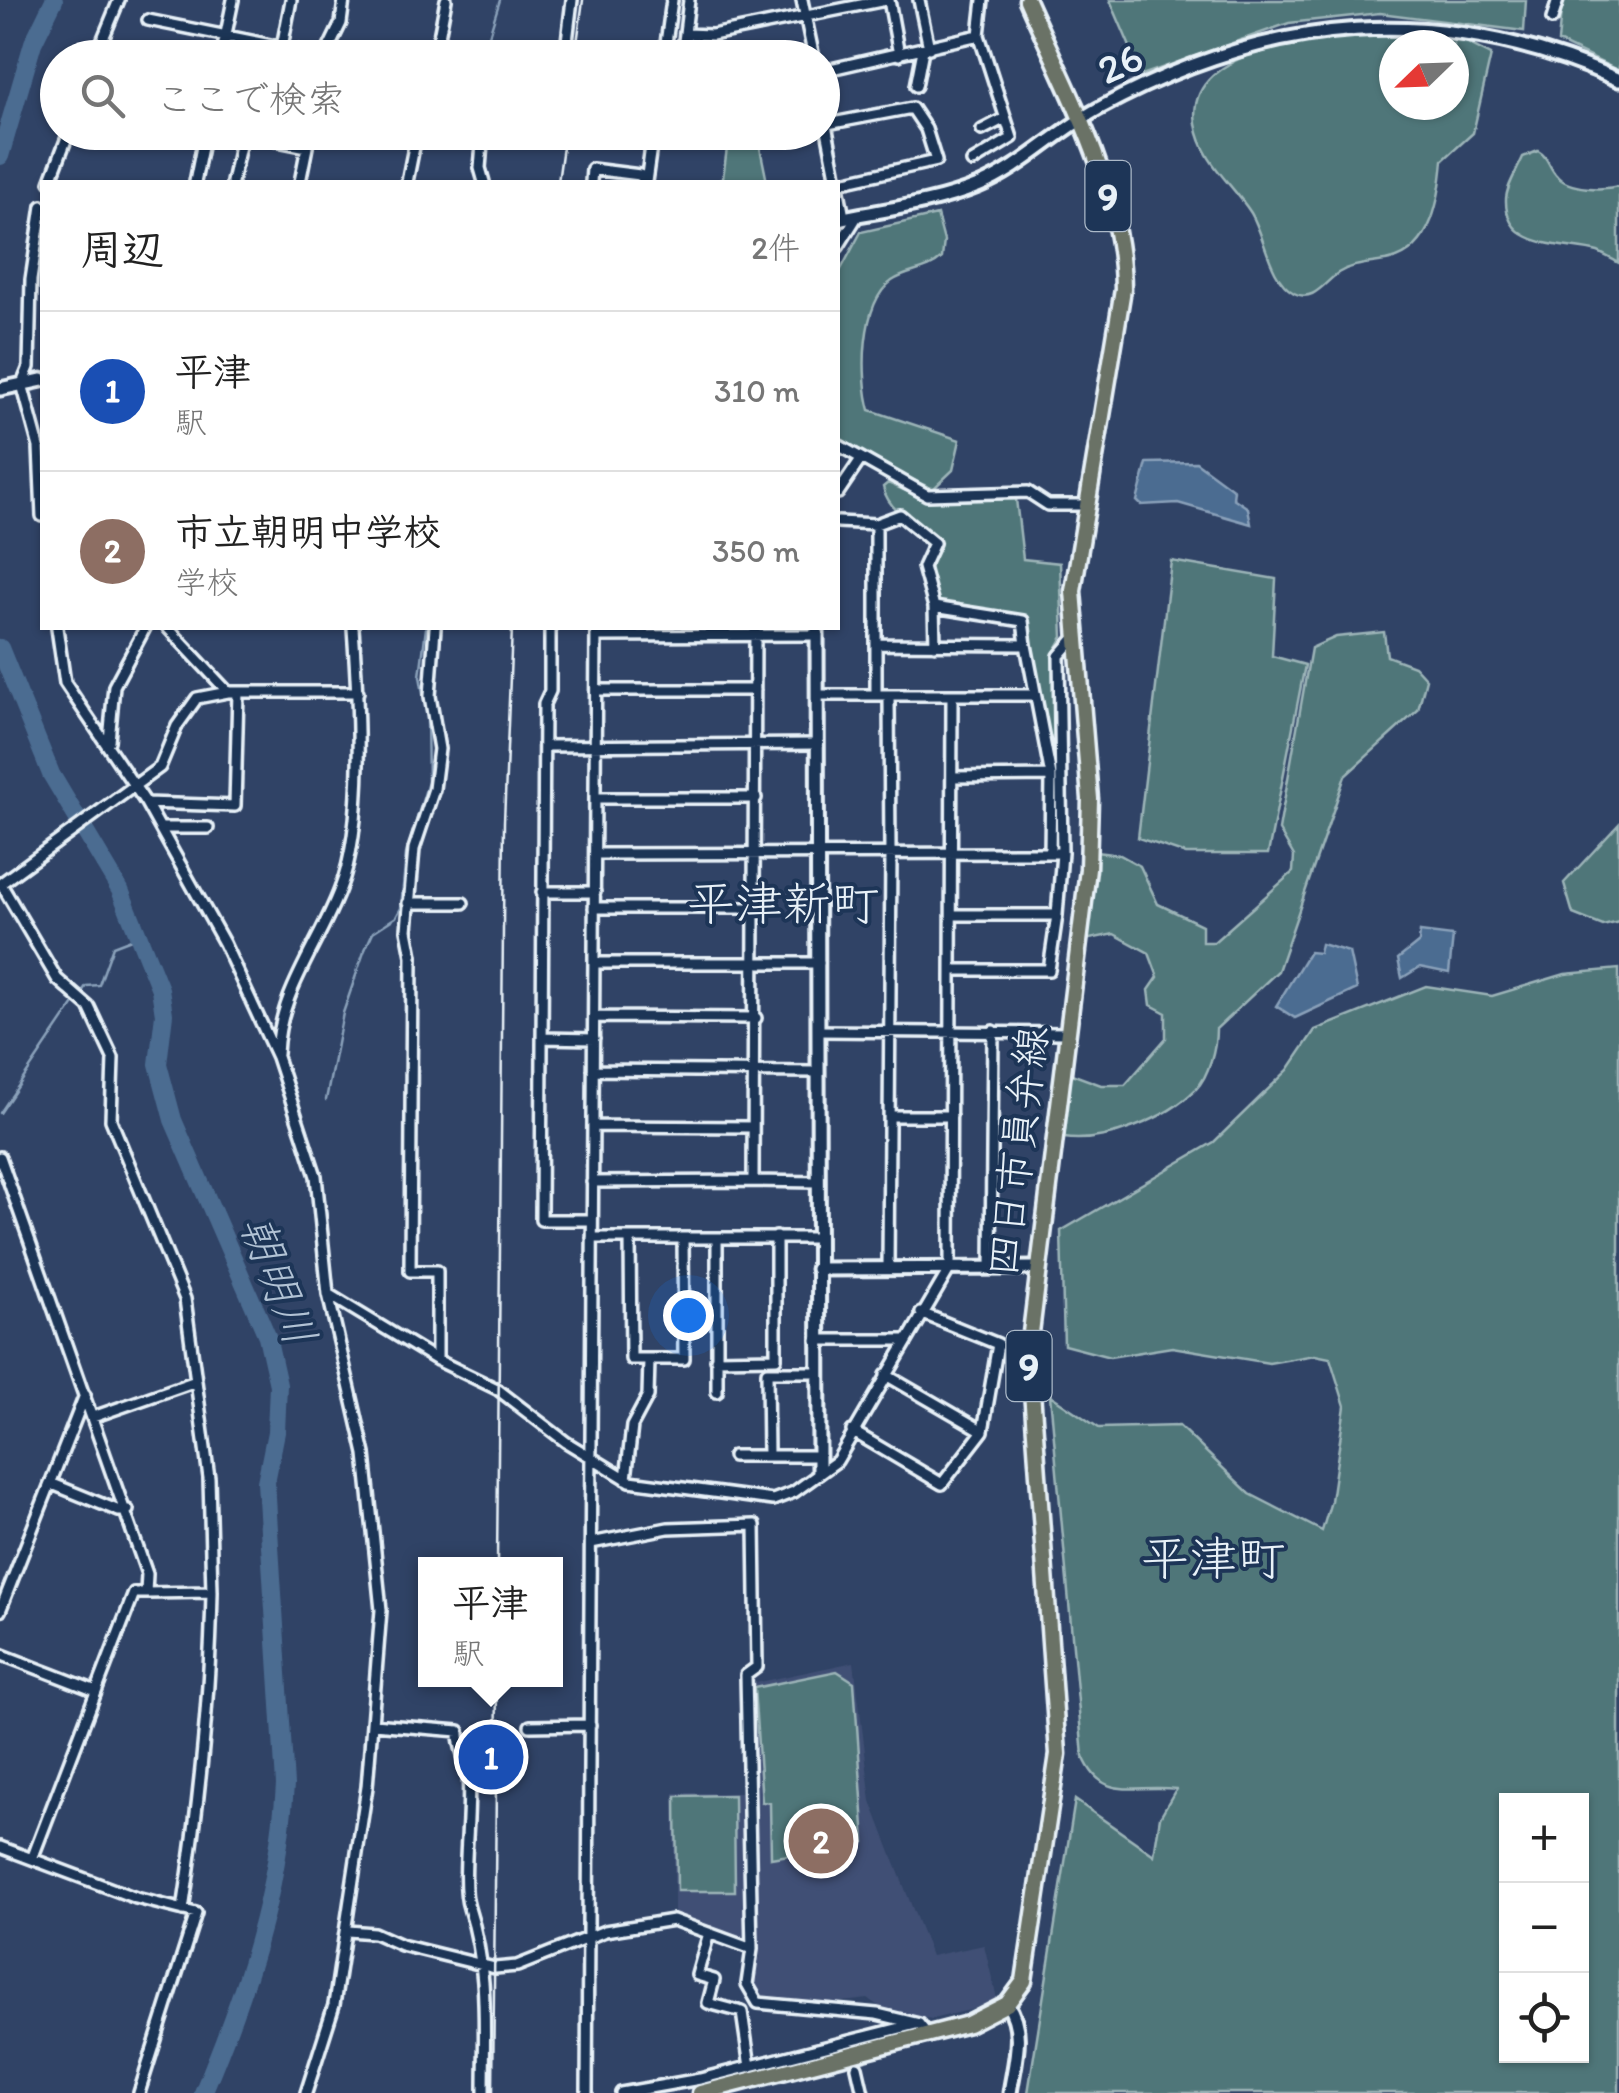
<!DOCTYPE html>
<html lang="ja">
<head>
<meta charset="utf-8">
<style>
  body { margin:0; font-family:Itim,"Klee One",sans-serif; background:#f2f2f2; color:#222 }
  .controls { position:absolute; right:30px; bottom:30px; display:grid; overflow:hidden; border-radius:0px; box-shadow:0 2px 8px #0004 }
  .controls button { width:90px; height:90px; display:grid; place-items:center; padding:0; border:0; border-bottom:2px solid #e0e0e0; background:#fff; color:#222; font:50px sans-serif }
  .compass { position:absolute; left:1379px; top:30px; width:90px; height:90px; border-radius:50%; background:#fff; box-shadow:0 2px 8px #0004; rotate:247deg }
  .you { position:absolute; left:688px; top:1315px; width:35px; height:35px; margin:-25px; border:8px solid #fff; border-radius:50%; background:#1a73e8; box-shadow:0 0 0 15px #1a73e833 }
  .badge { display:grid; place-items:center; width:65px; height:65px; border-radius:50%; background:#857141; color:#fff; font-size:32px; font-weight:700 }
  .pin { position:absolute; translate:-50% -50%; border:5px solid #fff; box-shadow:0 2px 10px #0006 }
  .popup { position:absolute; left:418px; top:1557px; width:145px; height:130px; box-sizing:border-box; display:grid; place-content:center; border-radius:0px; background:#fff; filter:drop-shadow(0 2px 8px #0005); font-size:32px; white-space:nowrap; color:#767676 }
  .popup b { font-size:38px; color:#222 }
  .popup::after { content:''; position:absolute; left:50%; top:100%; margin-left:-20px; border:20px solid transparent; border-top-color:#fff }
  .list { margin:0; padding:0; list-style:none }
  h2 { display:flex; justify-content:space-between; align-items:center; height:130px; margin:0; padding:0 40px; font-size:42px }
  h2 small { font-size:32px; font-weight:400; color:#767676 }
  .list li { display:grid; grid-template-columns:65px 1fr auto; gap:30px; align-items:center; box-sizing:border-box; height:160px; padding:0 40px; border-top:2px solid #e0e0e0 }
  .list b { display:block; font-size:38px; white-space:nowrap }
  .list p { margin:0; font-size:32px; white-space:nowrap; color:#767676 }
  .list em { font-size:32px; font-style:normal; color:#767676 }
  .icon { flex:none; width:55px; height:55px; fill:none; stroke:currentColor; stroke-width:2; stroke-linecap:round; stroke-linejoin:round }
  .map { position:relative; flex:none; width:1619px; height:2093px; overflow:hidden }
  .search { position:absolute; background:#fff; box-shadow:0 2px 8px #0004; left:40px; top:40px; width:800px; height:110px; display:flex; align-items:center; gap:25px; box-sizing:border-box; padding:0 35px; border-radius:55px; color:#767676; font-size:38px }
  .panel { position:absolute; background:#fff; box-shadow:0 2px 8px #0004; left:40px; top:180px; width:800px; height:450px; border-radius:0px }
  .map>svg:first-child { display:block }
  .built { fill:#405074 }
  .green { fill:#507679; stroke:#9cb4b8; stroke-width:2.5; fill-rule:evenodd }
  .water { fill:#4b6c91; stroke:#8aa1ba; stroke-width:2.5 }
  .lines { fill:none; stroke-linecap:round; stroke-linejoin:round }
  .stream { stroke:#8aa1ba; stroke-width:2.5 }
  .river { stroke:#4b6c91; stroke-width:18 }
  .minor-casing { stroke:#e8f1f8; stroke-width:16 }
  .tertiary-casing { stroke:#e8f1f8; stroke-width:19 }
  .primary-casing { stroke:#e8f1f8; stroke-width:21 }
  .minor { stroke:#1d3557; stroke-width:9 }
  .tertiary { stroke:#1d3557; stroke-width:11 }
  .primary { stroke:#6a7266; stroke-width:14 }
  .rail { stroke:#e8f1f8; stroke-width:2.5 }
  .labels { text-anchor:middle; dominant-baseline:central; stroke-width:8; stroke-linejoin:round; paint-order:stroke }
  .shield { fill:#1d3557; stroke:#abb9c8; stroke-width:2.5 }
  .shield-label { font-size:40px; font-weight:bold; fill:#e8f1f8 }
  .street-label { font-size:42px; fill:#e8f1f8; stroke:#1d3557 }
  .water-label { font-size:45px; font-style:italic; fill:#b1c2d4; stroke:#1d3557 }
  .quarter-label { font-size:48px; fill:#e8f1f8; stroke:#1d3557 }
</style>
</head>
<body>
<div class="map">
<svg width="1619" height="2093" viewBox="0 0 1619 2093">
  <rect width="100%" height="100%" fill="#304366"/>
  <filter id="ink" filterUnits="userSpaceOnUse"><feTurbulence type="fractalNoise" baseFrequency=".01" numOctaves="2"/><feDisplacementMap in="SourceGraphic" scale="20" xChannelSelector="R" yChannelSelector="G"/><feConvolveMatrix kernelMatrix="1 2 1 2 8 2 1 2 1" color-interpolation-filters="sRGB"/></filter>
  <g filter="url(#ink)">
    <!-- built -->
    <path class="built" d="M 854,1662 L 871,1801 L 931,1956 L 984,1945 L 997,1999 L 970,2010 L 932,2019 L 886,2011 L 868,1999 L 825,2004 L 759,2001 L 751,1983 L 754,1960 L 760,1958 L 750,1684 Z
      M 674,1793 L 746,1793 L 749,1935 L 745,1941 L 674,1918 Z"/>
    <!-- green -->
    <path class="green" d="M 1110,0 L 1526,0 L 1524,31 L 1380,13 L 1289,23 L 1142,75 Z
      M 1562,0 L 1619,0 L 1619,71 L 1558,42 Z
      M 1395,32 L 1456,37 L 1491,55 L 1473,133 L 1443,160 C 1440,196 1433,250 1390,260 C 1372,264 1354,263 1338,273 C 1324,283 1313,303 1294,293 C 1269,279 1265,236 1251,213 C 1232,183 1202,162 1196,124 C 1182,41 1341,35 1395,32 ZM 1394,45 L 1454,45 L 1454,105 L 1394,105 Z
      M 729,133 L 757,133 L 767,182 L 715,182 L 723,178 Z
      M 1538,151 C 1549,157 1548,167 1557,176 C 1569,190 1603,190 1619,186 L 1619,263 C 1613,260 1605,255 1598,252 C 1568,243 1505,251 1506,200 C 1506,187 1518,169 1523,157 Z
      M 937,215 L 944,241 L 942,258 C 927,272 908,270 892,281 C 860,304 861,378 870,410 L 960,440 L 953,470 L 933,489 L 838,447 L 838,275 L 861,232 Z
      M 888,483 L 929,501 L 1016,499 L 1023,559 L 1060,563 L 1063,637 L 1052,656 L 1058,727 L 1052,754 L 1023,620 L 935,607 L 930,568 L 939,542 C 919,527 888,512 883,487 Z
      M 1171,561 L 1276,579 L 1272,656 L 1305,665 L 1268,854 L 1186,854 L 1138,838 Z
      M 1384,632 L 1387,656 L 1414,666 L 1426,679 L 1418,710 L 1345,776 L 1278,971 L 1216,1029 C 1216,1047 1209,1076 1196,1089 C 1167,1119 1104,1144 1064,1138 L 1069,1073 L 1101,1085 L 1125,1085 L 1166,1038 L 1166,1013 L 1151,1005 L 1149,990 L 1158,977 L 1149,953 L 1114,934 L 1085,940 L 1095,852 L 1120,855 L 1140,866 L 1158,904 L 1202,925 L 1202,942 L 1214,942 L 1293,872 L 1294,856 L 1279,830 L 1311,648 L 1336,637 Z
      M 1619,824 L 1619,922 L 1603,926 L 1573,914 L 1564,883 Z
      M 1619,969 L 1619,2093 L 1028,2093 L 1075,1800 L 1154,1855 L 1160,1817 L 1176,1789 C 1135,1783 1103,1804 1083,1756 L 1050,1395 L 1099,1428 L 1179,1426 L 1250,1494 L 1322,1531 L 1331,1501 L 1345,1406 L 1330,1358 L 1315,1355 L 1269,1363 L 1172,1347 L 1110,1357 L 1064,1345 L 1061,1231 L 1214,1142 L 1288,1070 L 1315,1030 L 1426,986 L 1492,996 L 1565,974 ZM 1506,1800 L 1582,1800 L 1582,2056 L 1506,2056 Z
      M 837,1671 L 854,1682 L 865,1842 L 771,1858 L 770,1803 L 762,1802 L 754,1688 Z
      M 734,1795 L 735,1891 L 677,1891 L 676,1796 Z"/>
    <!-- water -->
    <path class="water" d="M 1196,462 L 1234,490 L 1233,498 L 1248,508 L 1251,524 L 1178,503 L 1141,505 L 1137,501 L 1147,463 Z
      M 1420,932 L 1453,936 L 1449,973 L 1420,967 L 1402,978 L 1398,959 L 1419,942 Z
      M 1321,944 L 1349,952 L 1357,989 L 1295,1018 L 1276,1006 L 1309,952 L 1319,953 Z"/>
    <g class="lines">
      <!-- stream -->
      <path class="stream" d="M 482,58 L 500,0
        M 326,1100 L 343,1013 L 364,952 L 373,932 L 396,917 L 401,908 L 406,854 L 428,782 L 427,717 L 420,676 L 426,628
        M 0,1113 L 86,986 L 99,985 L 113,946 L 139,936"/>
      <!-- river -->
      <path class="river" d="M 0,156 L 33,43 L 54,0
        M 0,648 L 51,774 L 120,890 L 160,989 L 164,1014 L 158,1064 L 173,1120 L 267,1336 L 278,1385 L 276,1432 L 266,1482 L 285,1785 C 278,1897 246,1990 203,2093"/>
      <defs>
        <path id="minor" d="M 802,0 L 814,58
          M 889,0 L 899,55
          M 919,0 L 929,48
          M 1552,19 L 1558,0
          M 148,20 L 325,56
          M 685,34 L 712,35 L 886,0
          M 282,47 L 291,0
          M 95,58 L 119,0
          M 221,58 L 233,0
          M 324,58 L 341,23 L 344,0
          M 435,58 L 446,0
          M 565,58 L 572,0
          M 664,58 L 672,0
          M 682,58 L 689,0
          M 822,71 L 979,35 L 983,0
          M 916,86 L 923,50
          M 822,104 L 844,217
          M 822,125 L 912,108 L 926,129 L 936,161 L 838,183
          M 982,130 L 1005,118
          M 483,132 L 480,168 L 484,182
          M 635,132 L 710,142
          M 760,132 L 761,138 L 787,132
          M 242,134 L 307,147 L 300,182
          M 972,162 L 1012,138 L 979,35
          M 50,182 L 69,132
          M 195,182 L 205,132
          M 232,182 L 243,132
          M 407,182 L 417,132
          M 591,182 L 592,169 L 640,175 L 644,182
          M 646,182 L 653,132
          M 42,206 L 31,280 L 29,367 L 22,384 L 39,447 L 42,516
          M 838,247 L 858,215
          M 838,445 L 927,495 L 1028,492 L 1048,505 L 1086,505
          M 838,493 L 861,459
          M 838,522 L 876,524 L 876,695
          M 876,524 L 900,515 L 934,543 L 923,567 L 934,607 L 1023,621 L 1026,645
          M 934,607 L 935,645
          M 57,628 L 65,683 L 146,803 L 224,943 L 277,1057 L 316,1176 L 328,1294 L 365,1454 L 381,1610 L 367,1787 L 334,2005 L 306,2093
          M 168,628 L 228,692
          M 435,628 L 430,696 L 439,749 L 434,789 L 414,849 L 407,930 L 412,956 L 410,1271 L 437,1271 L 437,1360
          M 550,628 L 550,691 L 544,704 L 541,1220 L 592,1220
          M 596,636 L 817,635
          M 876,644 L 1026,645 L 1051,776 L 1050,853
          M 596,690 L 755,690
          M 818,695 L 1035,695
          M 889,695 L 890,853
          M 109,741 L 114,686 L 145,628
          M 544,746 L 818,744
          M 952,777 L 1051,776
          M 595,798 L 756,798
          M 146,803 L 235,806 L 238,692
          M 160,828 L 208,828
          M 595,854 L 1062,853 L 1059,656 L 1073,640
          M 0,884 L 160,767 L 177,726 L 197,698 L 228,692 L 358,692
          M 1,884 L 57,979 L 89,1007 L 113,1058 L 111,1120 L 185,1299 L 209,1478 L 212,1592
          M 542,892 L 595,892
          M 408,903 L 463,903
          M 594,908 L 756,908
          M 953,915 L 1057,915 L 1062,853
          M 594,963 L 819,963
          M 953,970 L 1049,970 L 1057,915
          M 594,1017 L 756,1018
          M 818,1031 L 1067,1033
          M 542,1038 L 594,1039
          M 277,1054 C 279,992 319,945 340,889 C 366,824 358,699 353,628
          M 593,1070 L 817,1072
          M 890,1116 L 951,1116
          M 593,1126 L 753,1127
          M 0,1157 L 147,1574 L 146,1593 L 134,1593 L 32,1859
          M 753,1181 L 818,1182
          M 592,1182 L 753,1181 L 755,628
          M 592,1238 L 818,1238
          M 630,1238 L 631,1359 L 684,1359 L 683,1238
          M 888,1269 L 891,853
          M 991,1269 L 993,1031
          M 328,1294 L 437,1360 L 497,1389 L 566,1442 L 630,1481 L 773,1500 L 794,1492 L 837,1461 L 950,1268 L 952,695
          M 817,1340 L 907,1340
          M 716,1359 L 776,1358 L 776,1237
          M 886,1375 L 983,1431
          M 717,1392 L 717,1238
          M 93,1417 L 196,1381
          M 852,1431 L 942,1484 L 983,1431 L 998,1344 L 921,1313
          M 768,1455 L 767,1372 L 817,1372
          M 733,1456 L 818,1456
          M 626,1479 L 632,1426 L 648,1396 L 649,1360
          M 50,1483 L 119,1511 L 128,1510
          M 591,1543 L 668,1528 L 755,1525 L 757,1667 L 746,1675 L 752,1949
          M 146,1593 L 212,1592 C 210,1699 199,1804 183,1910
          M 0,1611 L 85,1395
          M 0,1654 L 96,1691
          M 373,1724 L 459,1731 C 458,1749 467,1759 468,1776 C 472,1809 460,1882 469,1908 C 489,1970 484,2028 484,2093
          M 530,1726 L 590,1725
          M 0,1847 L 136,1898 L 196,1913 L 139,2093
          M 348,1931 L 374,1933 L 401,1945 L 495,1968 L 517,1966 L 605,1931 L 673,1920 L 752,1949 L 747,1984 L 758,2003 L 877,2014 L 919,2024 L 927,2034
          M 709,1933 L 697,1975 L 714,1980 L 708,2003 L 742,2012 L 750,2067
          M 857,2067 L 863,2093
          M 587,2093 L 596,628
          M 621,2093 L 700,2079 L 916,2024"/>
        <path id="tertiary" d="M 838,219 C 883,210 934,204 978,186 C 1022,168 1056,132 1098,109 C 1270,15 1441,0 1619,80
          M 0,389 L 42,380
          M 817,628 L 819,1472
          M 817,1269 L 1036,1268
          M 1007,2004 C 1026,2030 1014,2064 1010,2093"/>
        <path id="primary" d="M 700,2093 L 968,2024 L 1007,2004 L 1024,1981 L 1058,1754 L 1029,1349 L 1088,869 L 1090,799 L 1073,591 L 1123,289 C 1122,188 1067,91 1027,0"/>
      </defs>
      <!-- minor casing -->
      <use href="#minor" class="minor-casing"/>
      <!-- tertiary casing -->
      <use href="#tertiary" class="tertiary-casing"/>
      <!-- primary casing -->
      <use href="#primary" class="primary-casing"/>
      <!-- minor -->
      <use href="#minor" class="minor"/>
      <!-- tertiary -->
      <use href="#tertiary" class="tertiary"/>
      <!-- primary -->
      <use href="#primary" class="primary"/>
      <!-- rail -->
      <path class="rail" d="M 575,58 L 583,0
        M 558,182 L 565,132
        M 497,1564 L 504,822 L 512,628
        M 493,2093 L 497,1680"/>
    </g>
  </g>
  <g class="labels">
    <!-- shield labels -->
    <g class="shield">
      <rect x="1085.5" y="161" width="45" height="70" rx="8"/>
      <rect x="1006.5" y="1331" width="45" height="70" rx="8"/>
    </g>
    <g class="shield-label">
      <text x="1108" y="196">9</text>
      <text x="1029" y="1366">9</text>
    </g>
    <!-- street labels -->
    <g class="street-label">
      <text transform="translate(1120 63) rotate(-24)">26</text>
      <text transform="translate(1017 1151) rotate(-83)">四日市員弁線</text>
    </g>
    <!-- water labels -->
    <g class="water-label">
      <text transform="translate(279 1280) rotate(69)">朝明川</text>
    </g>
    <!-- quarter labels -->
    <g class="quarter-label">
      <text x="783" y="903">平津新町</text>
      <text x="1213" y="1558">平津町</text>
    </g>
  </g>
</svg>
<div class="controls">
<button>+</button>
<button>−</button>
<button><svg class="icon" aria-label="locate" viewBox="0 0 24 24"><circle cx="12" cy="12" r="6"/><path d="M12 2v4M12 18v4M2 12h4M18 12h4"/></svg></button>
</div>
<svg class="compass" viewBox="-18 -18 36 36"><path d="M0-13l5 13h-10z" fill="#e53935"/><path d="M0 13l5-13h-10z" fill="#767676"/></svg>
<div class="you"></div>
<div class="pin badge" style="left:491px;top:1757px;background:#1a4fb4">1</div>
<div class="popup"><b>平津</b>駅</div>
<div class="pin badge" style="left:821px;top:1841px;background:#8d6e63">2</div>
<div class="search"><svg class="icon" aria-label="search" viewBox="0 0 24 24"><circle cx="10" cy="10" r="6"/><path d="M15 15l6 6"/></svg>ここで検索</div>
<section class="panel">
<h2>周辺<small>2件</small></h2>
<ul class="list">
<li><span class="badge" style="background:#1a4fb4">1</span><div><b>平津</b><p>駅</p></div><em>310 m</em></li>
<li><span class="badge" style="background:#8d6e63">2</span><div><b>市立朝明中学校</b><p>学校</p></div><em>350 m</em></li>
</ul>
</section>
</div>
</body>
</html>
